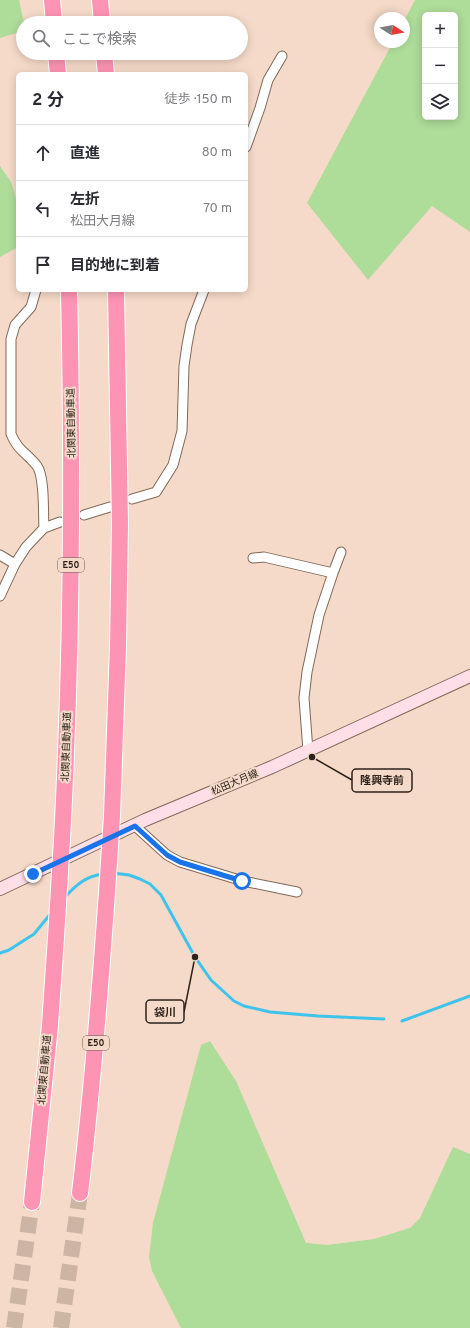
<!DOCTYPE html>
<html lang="ja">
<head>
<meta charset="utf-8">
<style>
  body { margin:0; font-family:Overpass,"Noto Sans JP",sans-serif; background:#f2f2f3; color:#2b2b33 }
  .controls { position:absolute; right:12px; top:12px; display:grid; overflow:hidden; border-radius:6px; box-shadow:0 2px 10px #0003 }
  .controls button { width:36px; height:36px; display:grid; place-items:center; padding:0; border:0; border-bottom:1px solid #e1e1e2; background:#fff; color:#2b2b33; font:20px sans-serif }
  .compass { position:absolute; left:374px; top:12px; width:36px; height:36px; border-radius:50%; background:#fff; box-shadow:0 2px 10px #0003; rotate:101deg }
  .stop { position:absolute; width:12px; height:12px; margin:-9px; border:3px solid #1a73e8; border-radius:50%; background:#fff }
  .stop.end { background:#1a73e8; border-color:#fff; box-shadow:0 1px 4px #0008 }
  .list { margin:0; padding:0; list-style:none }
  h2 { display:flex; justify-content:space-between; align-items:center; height:52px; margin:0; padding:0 16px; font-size:17px }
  h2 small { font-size:13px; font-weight:400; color:#7c7c81 }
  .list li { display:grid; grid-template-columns:26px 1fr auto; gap:12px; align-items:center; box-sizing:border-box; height:56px; padding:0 16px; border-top:1px solid #e1e1e2 }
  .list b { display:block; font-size:15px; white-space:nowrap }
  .list p { margin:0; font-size:13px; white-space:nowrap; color:#7c7c81 }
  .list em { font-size:13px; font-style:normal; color:#7c7c81 }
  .icon { flex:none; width:22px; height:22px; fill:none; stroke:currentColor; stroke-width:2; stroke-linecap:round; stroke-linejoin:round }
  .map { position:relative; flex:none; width:470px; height:1328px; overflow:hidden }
  .search { position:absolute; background:#fff; box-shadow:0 2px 10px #0003; left:16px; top:16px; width:232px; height:44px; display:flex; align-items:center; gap:10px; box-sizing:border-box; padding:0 14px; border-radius:22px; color:#7c7c81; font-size:15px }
  .panel { position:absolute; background:#fff; box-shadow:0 2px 10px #0003; left:16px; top:72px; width:232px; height:220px; border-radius:6px }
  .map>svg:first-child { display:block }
  .green { fill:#aedc99; fill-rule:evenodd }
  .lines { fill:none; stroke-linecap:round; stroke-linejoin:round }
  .stream { stroke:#3ec3ec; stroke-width:3 }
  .motorway-tunnel { stroke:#cdb5a6; stroke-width:16; stroke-dasharray:16 8; stroke-linecap:butt }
  .minor-casing { stroke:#806959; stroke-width:11 }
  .secondary-casing { stroke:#806959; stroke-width:14 }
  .motorway-casing { stroke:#fff; stroke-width:18 }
  .minor { stroke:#fff; stroke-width:9 }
  .secondary { stroke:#fedfe8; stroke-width:12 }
  .motorway { stroke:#fd94b3; stroke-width:16 }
  .motorway-bridge-casing { stroke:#fff; stroke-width:18; stroke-linecap:butt }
  .motorway-bridge { stroke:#fd94b3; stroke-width:16 }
  .route { stroke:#1a73e8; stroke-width:5 }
  .labels { text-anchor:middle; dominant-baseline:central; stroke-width:4; stroke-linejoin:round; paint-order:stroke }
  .shield { fill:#f5dac9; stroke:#68594f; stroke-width:1 }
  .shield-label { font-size:9px; font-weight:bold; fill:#2c221b }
  .street-label { font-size:10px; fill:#2c221b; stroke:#f5dac9 }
  .leader { fill:none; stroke:#2c221b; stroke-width:1.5 }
  .callout-dot { fill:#2c221b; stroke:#f5dac9; stroke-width:1.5 }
  .callout { fill:#f5dac9; stroke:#2c221b; stroke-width:1.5 }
  .callout-label { font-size:11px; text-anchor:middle; font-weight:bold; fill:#2c221b }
</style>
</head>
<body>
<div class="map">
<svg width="470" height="1328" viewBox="0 0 470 1328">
  <rect width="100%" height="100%" fill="#f5dac9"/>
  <!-- green -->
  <path class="green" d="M 0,0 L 19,0 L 24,23 L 23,31 L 0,38 Z
    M 415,0 L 470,0 L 470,232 L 432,206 L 368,280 L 307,203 L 393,42 L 404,42 L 404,21 ZM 425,15 L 455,15 L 455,117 L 425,117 Z
    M 0,166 L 11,182 L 18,205 L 18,247 L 0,257 Z
    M 210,1041 L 236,1081 L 306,1243 L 327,1245 L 374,1239 L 410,1228 L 420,1218 L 453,1147 L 470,1154 L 470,1328 L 181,1328 L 152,1271 L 149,1257 L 153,1223 L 201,1045 Z"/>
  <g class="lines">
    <!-- stream -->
    <path class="stream" d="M 113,873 L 129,875 L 140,879 L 150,884 L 161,895 L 195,957 L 211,980 L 234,1001 L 244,1006 L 270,1012 L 318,1016 L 384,1019
      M 65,897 C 76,885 86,876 103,874
      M 0,953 L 9,950 L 34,934 L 52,912
      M 402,1021 L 470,996"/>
    <!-- motorway-tunnel -->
    <path class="motorway-tunnel" d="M 14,1328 L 32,1202
      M 61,1328 L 80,1193"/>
    <defs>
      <path id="minor" d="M 246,147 L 260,108 L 268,80 L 282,56
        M 36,290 L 31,307 L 15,325 L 11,339 L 11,434 C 18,451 27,453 37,466 C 45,477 43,513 44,528
        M 132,499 L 156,492 L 173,465 L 182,431 L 184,366 L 187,345 L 191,324 L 204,290
        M 84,515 L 110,507
        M 0,555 L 15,564
        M 253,558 L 264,557 L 333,573
        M 0,596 L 15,564 L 26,547 L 44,528 L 60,522
        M 308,751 L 304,698 L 307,672 L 319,615 L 333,573 L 341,552
        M 135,826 L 167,855 L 180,862 L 243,881 L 297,892"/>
      <path id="secondary" d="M 0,889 L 145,820 L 272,767 L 470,676"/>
      <path id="motorway" d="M 52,0 L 54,23
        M 100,0 L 102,23
        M 56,53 L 58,74
        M 104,53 L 106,74
        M 112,816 L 118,646 L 120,524 L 116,290
        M 62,839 C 72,656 73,473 69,290
        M 80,1193 C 92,1093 100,992 107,892
        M 32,1202 L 50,1025 L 56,937"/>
    </defs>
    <!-- minor casing -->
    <use href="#minor" class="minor-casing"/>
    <!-- secondary casing -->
    <use href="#secondary" class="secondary-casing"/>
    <!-- motorway casing -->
    <use href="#motorway" class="motorway-casing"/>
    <!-- minor -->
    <use href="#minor" class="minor"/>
    <!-- secondary -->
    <use href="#secondary" class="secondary"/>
    <!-- motorway -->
    <use href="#motorway" class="motorway"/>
    <defs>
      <path id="motorway-bridge" d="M 107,892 L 112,816
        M 56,937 L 62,839"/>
    </defs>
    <!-- motorway-bridge casing -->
    <use href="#motorway-bridge" class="motorway-bridge-casing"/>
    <!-- motorway-bridge -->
    <use href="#motorway-bridge" class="motorway-bridge"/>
  </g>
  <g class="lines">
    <!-- route -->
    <path class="route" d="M 33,874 L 135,826 L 167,855 L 180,862 L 242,881"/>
  </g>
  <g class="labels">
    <!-- shield labels -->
    <g class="shield">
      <rect x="58" y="558" width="26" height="14" rx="3"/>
      <rect x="83" y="1036" width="26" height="14" rx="3"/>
    </g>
    <g class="shield-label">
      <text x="71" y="565">E50</text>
      <text x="96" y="1043">E50</text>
    </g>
    <!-- street labels -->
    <g class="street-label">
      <text transform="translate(72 423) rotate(-91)">北関東自動車道</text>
      <text transform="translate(67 747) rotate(-88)">北関東自動車道</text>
      <text transform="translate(235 783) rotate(-23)">松田大月線</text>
      <text transform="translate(45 1070) rotate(-85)">北関東自動車道</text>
    </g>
  </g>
  <!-- callouts -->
  <path class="leader" d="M312 757L352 780M195 957L184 1012"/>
  <g class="callout-dot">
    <circle cx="312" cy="757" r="4"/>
    <circle cx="195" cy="957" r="4"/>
  </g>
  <g class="callout">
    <rect x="352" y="769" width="60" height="23" rx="4"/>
    <rect x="146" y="1000" width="38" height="23" rx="4"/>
  </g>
  <g class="callout-label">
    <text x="382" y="784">隆興寺前</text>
    <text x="165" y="1016">袋川</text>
  </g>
</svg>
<div class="controls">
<button>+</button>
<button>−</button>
<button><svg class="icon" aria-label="layers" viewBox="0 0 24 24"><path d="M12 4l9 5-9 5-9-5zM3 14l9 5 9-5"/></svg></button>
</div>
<svg class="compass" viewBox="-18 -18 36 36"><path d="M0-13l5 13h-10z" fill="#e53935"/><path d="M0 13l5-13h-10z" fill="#7c7c81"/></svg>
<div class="stop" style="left:242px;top:881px"></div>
<div class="stop end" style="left:33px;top:874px"></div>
<div class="search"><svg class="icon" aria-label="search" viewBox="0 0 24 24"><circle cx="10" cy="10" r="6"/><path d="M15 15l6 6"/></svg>ここで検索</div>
<section class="panel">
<h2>2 分<small>徒歩 · 150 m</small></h2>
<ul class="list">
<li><svg class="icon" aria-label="ahead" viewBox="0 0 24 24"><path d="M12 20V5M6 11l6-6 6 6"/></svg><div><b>直進</b></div><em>80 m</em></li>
<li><svg class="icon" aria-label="left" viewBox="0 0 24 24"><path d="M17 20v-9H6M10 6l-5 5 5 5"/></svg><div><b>左折</b><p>松田大月線</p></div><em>70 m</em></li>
<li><svg class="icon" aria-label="arrive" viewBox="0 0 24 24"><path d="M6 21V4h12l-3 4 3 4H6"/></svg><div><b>目的地に到着</b></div></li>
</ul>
</section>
</div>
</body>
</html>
